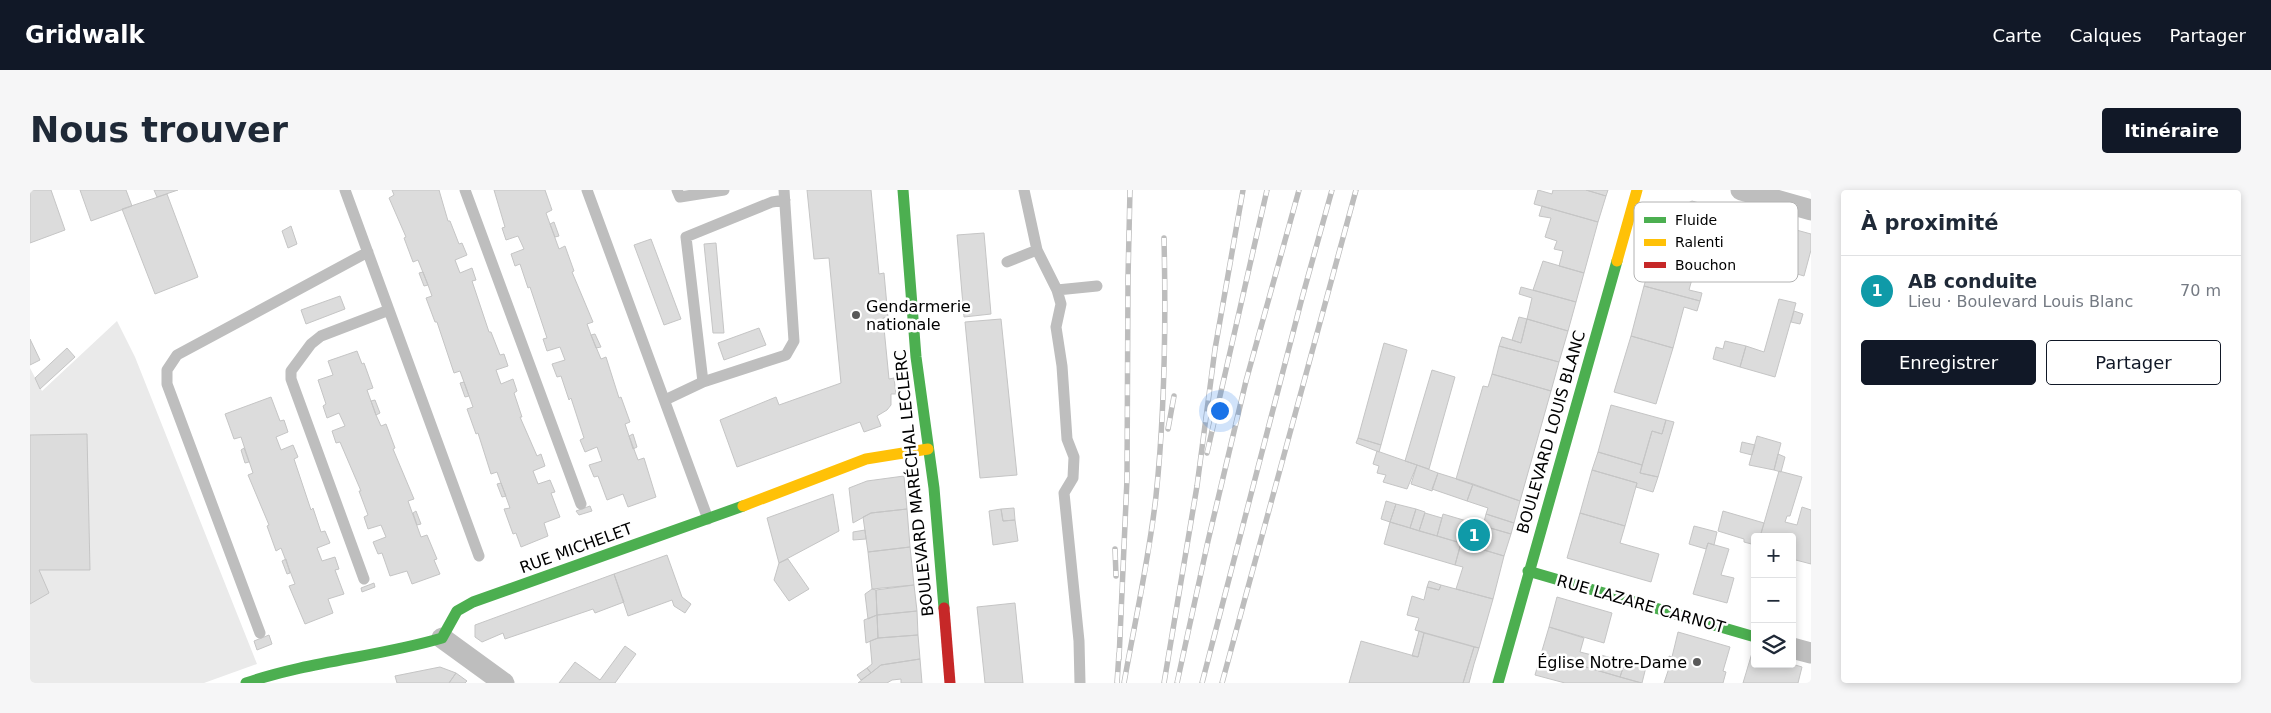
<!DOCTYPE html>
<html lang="fr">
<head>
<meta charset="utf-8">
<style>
  body { margin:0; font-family:"DejaVu Sans",sans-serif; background:#f6f6f7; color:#1f2937 }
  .controls { position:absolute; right:15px; bottom:15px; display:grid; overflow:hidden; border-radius:5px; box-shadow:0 2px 8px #0003 }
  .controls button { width:45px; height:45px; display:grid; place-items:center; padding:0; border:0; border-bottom:1px solid #e0e1e3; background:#fff; color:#1f2937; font:25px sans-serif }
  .you { position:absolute; left:1189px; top:220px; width:18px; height:18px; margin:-12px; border:4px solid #fff; border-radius:50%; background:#1a73e8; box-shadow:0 0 0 8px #1a73e833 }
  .badge { display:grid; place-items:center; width:32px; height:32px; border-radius:50%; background:#111827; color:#fff; font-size:16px; font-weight:700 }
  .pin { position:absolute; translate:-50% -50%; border:2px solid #fff; box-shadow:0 1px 5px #0006 }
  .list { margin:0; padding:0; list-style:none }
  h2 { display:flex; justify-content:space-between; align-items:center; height:65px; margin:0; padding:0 20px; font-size:21px }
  h2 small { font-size:16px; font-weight:400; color:#747a83 }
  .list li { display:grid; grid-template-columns:32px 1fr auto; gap:15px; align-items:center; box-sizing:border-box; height:70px; padding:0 20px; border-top:1px solid #e0e1e3 }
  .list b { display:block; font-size:19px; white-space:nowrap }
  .list p { margin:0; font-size:16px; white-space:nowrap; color:#747a83 }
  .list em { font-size:16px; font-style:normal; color:#747a83 }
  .actions { display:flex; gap:10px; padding:15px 20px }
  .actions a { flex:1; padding:11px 0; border:1px solid #111827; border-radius:5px; text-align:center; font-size:18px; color:#111827 }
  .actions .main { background:#111827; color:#fff }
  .icon { flex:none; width:28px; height:28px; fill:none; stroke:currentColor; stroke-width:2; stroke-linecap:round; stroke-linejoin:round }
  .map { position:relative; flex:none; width:1781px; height:493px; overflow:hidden; border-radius:5px }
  header { display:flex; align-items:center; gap:30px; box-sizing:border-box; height:70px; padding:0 25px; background:#111827; color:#fff }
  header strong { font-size:24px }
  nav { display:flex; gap:28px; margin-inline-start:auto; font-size:18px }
  .intro { display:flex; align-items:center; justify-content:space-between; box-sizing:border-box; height:120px; padding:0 30px }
  h1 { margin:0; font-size:35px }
  .button { padding:12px 22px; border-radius:5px; background:#111827; color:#fff; font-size:18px; font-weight:700 }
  main { display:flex; gap:30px; padding:0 30px }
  aside { flex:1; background:#fff; border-radius:5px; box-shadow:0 2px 8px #0003 }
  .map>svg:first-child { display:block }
  .green { fill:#eaeaea }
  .building { fill:#dcdcdc; stroke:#c5c5c5 }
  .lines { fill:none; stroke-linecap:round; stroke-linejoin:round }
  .lane { stroke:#bebebe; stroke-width:11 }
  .street { stroke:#bebebe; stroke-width:21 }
  .fast { stroke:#4caf50; stroke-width:11 }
  .slow { stroke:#ffc107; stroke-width:11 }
  .jam { stroke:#c62828; stroke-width:11 }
  .rail-casing { stroke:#bdbdbd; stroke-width:5.5 }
  .rail { stroke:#fff; stroke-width:4; stroke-dasharray:11; stroke-linecap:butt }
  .poi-dot { fill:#595959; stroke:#fff; stroke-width:2 }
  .labels { text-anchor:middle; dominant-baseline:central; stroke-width:5; stroke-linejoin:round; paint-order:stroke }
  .poi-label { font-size:16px; fill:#000; stroke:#fff; text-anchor:start }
  .street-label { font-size:16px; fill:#000; stroke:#fff }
  .key { fill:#fff; stroke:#b2b2b2; stroke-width:1 }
  .key-label { font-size:14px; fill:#000 }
</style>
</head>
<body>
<header>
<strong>Gridwalk</strong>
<nav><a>Carte</a><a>Calques</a><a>Partager</a></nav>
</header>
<div class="intro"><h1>Nous trouver</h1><a class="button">Itinéraire</a></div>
<main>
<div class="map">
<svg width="1781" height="493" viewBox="0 0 1781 493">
  <rect width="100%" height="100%" fill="#fff"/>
  <!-- green -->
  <path class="green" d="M 87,131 L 105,167 L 227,474 L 174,493 L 0,493 L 0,178 L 12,201 Z"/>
  <!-- building -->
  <path class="building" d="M 0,0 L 21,0 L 35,40 L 0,53 Z
    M 50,0 L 96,0 L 102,16 L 61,31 Z
    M 124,0 L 148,0 L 127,7 Z
    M 362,0 L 409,0 L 418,31 L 420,31 L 429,54 L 432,53 L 437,65 L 425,70 L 430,83 L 442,78 L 446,90 L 442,91 L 459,142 L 461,142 L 470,165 L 474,164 L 478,176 L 466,180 L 471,194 L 483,189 L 487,201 L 484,203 L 492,227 L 490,227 L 507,266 L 511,264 L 515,276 L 503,281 L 508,294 L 520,290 L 525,302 L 521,303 L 530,327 L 514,333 L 518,346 L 491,357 L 486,343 L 483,344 L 474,319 L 480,318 L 467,282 L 461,284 L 448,243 L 446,244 L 437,219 L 443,217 L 430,181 L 424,183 L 407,132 L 405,132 L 396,108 L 402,106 L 398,95 L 388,70 L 383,72 L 374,48 L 376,47 L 359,8 L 364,5 Z
    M 464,0 L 515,0 L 522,20 L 516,23 L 529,59 L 535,56 L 544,81 L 542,82 L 563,132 L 557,134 L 561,145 L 571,169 L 576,167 L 589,208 L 591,207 L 600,232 L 595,234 L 599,246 L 608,270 L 614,268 L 626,307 L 598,317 L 593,304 L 577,310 L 568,286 L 564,287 L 559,275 L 572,271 L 567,257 L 555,262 L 550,250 L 554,248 L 541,208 L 539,210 L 531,186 L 527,187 L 522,174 L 535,170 L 530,157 L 517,161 L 513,149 L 517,148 L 500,97 L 498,98 L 490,74 L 485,76 L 481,64 L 494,59 L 488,46 L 476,50 L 472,38 L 475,37 Z
    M 777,0 L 841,0 L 849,84 L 854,83 L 858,127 L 853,128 L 859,189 L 864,188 L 866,204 L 861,204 L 861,215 L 857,220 L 847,226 L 851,236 L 834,242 L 830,232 L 707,277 L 690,230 L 746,207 L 749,215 L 811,193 L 799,68 L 784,69 Z
    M 1508,0 L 1522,4 L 1523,0 L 1556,0 L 1576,6 L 1568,32 L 1504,14 Z
    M 1556,0 L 1578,0 L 1576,6 Z
    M 137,4 L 168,87 L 125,104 L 92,19 Z
    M 1662,11 L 1694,20 L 1686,50 L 1699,54 L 1696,63 L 1629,43 L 1634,26 Z
    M 1512,16 L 1568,32 L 1554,83 L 1529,76 L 1533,61 L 1524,59 L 1527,51 L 1515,47 L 1521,28 L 1509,26 Z
    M 524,32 L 529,46 L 525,47 L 520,34 Z
    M 261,36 L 267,54 L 258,58 L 252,41 Z
    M 1759,38 L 1781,44 L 1781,60 L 1774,86 L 1747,78 Z
    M 954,43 L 961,124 L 934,127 L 927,45 Z
    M 1629,43 L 1671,56 L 1659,100 L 1672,103 L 1670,111 L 1614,96 Z
    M 621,49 L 651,129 L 634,135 L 604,55 Z
    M 686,53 L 694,143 L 683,143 L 674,54 Z
    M 1513,71 L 1554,83 L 1546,112 L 1503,100 Z
    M 393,82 L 398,95 L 394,96 L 389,83 Z
    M 1614,96 L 1670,111 L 1667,121 L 1654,117 L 1643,158 L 1601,146 Z
    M 1491,97 L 1546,112 L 1538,141 L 1497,129 L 1502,108 L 1489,104 Z
    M 310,106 L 315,119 L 276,134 L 271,120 Z
    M 1749,109 L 1766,113 L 1745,187 L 1710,177 L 1716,156 L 1734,162 Z
    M 1764,121 L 1773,124 L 1770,134 L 1761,132 Z
    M 1489,127 L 1497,129 L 1491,153 L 1482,150 Z
    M 971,129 L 987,285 L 950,288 L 935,132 Z
    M 1497,129 L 1538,141 L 1529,172 L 1469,156 L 1472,147 L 1491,153 Z
    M 729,138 L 736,155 L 694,170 L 688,153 Z
    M 565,144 L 571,157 L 566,158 L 561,145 Z
    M 1601,146 L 1643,158 L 1626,214 L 1584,202 Z
    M 0,149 L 10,170 L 0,175 Z
    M 1695,151 L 1716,156 L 1710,177 L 1683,169 L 1686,157 L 1693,159 Z
    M 1354,153 L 1377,160 L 1351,255 L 1328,248 Z
    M 1469,156 L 1529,172 L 1521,201 L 1462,184 Z
    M 37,158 L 45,167 L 10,199 L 5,188 Z
    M 327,161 L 332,174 L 334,173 L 343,198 L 337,200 L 346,225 L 351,236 L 356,234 L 365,258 L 363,259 L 384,309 L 378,311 L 391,347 L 397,345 L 407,369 L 404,370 L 410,384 L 382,394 L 377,381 L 360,386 L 352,363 L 348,364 L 343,352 L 356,347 L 351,335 L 338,339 L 334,327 L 338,325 L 329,301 L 331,301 L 310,252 L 306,253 L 302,241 L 315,236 L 309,223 L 297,228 L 293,216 L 296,214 L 288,190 L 303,185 L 298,171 Z
    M 1402,180 L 1425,187 L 1399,279 L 1375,271 Z
    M 1462,184 L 1521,201 L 1490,311 L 1426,289 L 1453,196 L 1458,197 Z
    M 434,192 L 439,206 L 435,207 L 430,193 Z
    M 241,207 L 250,231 L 254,230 L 258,242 L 246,247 L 251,260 L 263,255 L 268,267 L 264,269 L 281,320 L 283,318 L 291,342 L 295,341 L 300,353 L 287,358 L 292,371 L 305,367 L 309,379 L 305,380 L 314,404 L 298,409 L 303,423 L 275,434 L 259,396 L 265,394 L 251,358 L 246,361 L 237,336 L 239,335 L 218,285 L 223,283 L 211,247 L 204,249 L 195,224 Z
    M 345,210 L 350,223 L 346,225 L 341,211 Z
    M 1581,215 L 1636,230 L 1632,244 L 1622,241 L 1612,275 L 1568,262 Z
    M 1636,230 L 1644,232 L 1628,287 L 1610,283 L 1622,241 L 1632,244 Z
    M 57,244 L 60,380 L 9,380 L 19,403 L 0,414 L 0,245 Z
    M 603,244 L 607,257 L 603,259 L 599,246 Z
    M 1727,246 L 1751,253 L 1744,280 L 1719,275 Z
    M 1328,248 L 1351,255 L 1349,262 L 1326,253 Z
    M 1712,252 L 1725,255 L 1722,265 L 1710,262 Z
    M 214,258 L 219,272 L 215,273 L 211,260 Z
    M 1347,261 L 1387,275 L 1377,299 L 1353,292 L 1356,285 L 1347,283 L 1349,276 L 1343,274 Z
    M 1568,262 L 1612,275 L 1610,283 L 1628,287 L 1623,302 L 1606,297 L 1607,293 L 1562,280 Z
    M 1748,264 L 1755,267 L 1751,282 L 1744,280 Z
    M 1387,275 L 1408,283 L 1402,301 L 1381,294 Z
    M 1562,280 L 1607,293 L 1595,336 L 1550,323 Z
    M 1749,281 L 1772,287 L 1760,326 L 1757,326 L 1755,332 L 1767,335 L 1772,317 L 1781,320 L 1781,374 L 1762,369 L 1762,347 L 1730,347 Z
    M 1408,283 L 1443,294 L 1437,311 L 1402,299 Z
    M 874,286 L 877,319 L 841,323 L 823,333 L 819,298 L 837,291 Z
    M 471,293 L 476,306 L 472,307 L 467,294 Z
    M 1443,294 L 1490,311 L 1484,333 L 1456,324 L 1458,318 L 1437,311 Z
    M 803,304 L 809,341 L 749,373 L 737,328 Z
    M 1356,311 L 1366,314 L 1360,332 L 1351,329 Z
    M 1366,314 L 1386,319 L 1380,338 L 1360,332 Z
    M 560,316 L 562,321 L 549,325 L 546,321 Z
    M 984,318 L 985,330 L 973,331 L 971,319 Z
    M 877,319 L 880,357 L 838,362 L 833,327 L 841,323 Z
    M 971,319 L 973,331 L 985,330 L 988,351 L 963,355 L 959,321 Z
    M 1386,319 L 1395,322 L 1389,341 L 1380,338 Z
    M 386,321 L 391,334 L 387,335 L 383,323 Z
    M 1693,321 L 1734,333 L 1730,347 L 1725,347 L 1725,355 L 1714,352 L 1714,349 L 1688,341 Z
    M 1395,323 L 1412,328 L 1407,346 L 1389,341 Z
    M 1550,323 L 1595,336 L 1590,353 L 1629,364 L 1621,392 L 1537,368 Z
    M 1413,324 L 1481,344 L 1474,366 L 1407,346 Z
    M 1456,324 L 1484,333 L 1481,344 L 1453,336 Z
    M 1360,332 L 1431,353 L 1425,375 L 1354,354 Z
    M 1664,336 L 1687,342 L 1684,355 L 1678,353 L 1676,359 L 1659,354 Z
    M 835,340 L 836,349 L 823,350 L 823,342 Z
    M 1431,353 L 1474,366 L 1463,409 L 1426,399 L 1433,377 L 1425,375 Z
    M 1678,353 L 1699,359 L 1691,385 L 1704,388 L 1697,413 L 1663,404 Z
    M 880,357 L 884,395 L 842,399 L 838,362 Z
    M 637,365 L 652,407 L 661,414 L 655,423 L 644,416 L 642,410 L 598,426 L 584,384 Z
    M 256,369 L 260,383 L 257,384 L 252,371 Z
    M 758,369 L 779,399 L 759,411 L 744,390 L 749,373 Z
    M 584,384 L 594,412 L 565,423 L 563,419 L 475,449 L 473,443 L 452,452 L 445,447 L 445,435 Z
    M 1399,391 L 1411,395 L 1409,400 L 1397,397 Z
    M 344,393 L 345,397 L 332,402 L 331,398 Z
    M 884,395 L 887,421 L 847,425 L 846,400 Z
    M 1411,395 L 1463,409 L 1449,458 L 1385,440 L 1389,428 L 1377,425 L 1382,406 L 1394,410 L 1397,397 L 1409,400 Z
    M 842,399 L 846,400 L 847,425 L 838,429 L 835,404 Z
    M 1527,407 L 1582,423 L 1574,453 L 1519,437 Z
    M 985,413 L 993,493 L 955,493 L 947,417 Z
    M 887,421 L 888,445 L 848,448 L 847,425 Z
    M 847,425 L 848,448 L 836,453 L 834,430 Z
    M 1519,437 L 1554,448 L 1550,462 L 1570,467 L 1571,465 L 1595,472 L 1590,487 L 1511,464 Z
    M 1389,441 L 1394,443 L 1388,467 L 1382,466 Z
    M 1648,442 L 1700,457 L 1693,481 L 1696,482 L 1693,493 L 1634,493 L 1639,478 L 1636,477 L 1639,466 L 1642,467 Z
    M 1394,443 L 1444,457 L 1433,493 L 1319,493 L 1331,451 L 1388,467 Z
    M 239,445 L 242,454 L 227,460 L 224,451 Z
    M 888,445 L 890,469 L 851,475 L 841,483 L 837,478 L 842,474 L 840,451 L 848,448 Z
    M 595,456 L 606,464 L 585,493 L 529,493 L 545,472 L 570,490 Z
    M 1444,457 L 1449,458 L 1444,474 L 1439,493 L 1433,493 Z
    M 1722,463 L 1725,464 L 1725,474 L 1762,474 L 1772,477 L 1768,493 L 1713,493 Z
    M 1511,464 L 1590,487 L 1611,493 L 1535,493 L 1505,485 Z
    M 890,469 L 892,493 L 871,493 L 871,489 L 862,490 L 857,493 L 828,493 L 851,475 Z
    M 1595,472 L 1616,477 L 1612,493 L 1590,487 Z
    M 410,477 L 426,483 L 419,493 L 367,493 L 365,486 Z
    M 837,478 L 841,483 L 831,490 L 827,485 Z
    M 426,483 L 437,491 L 435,493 L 419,493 Z"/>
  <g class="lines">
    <!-- lane -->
    <path class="lane" d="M 315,0 L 449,366
      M 435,0 L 551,314
      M 557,0 L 678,329
      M 647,0 L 650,7 L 694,0
      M 994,0 L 1007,60
      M 977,72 L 1007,60 L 1027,100 L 1031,114 L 1026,137 L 1032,176 L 1037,249 L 1044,267 L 1043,288 L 1034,303 L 1049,451 L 1050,493
      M 1027,100 L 1067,96
      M 673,192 L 756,165 L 764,151 L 754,0
      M 635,210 L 673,192 L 656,47 L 742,12 L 755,10
      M 334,389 L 261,189 L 261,181 L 281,154 L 291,146 L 359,120
      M 230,443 L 137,194 L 137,180 L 147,165 L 338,62"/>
    <!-- street -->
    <path class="street" d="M 1711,0 L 1781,20
      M 412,448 L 474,493
      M 1762,458 L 1781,463"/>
    <!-- fast -->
    <path class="fast" d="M 873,0 L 886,167 L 904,298 L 914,418
      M 1498,381 L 1725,447
      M 216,493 C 280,471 348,467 412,448 L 427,421 L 443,412 L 713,316
      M 1468,493 L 1587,71"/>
    <!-- slow -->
    <path class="slow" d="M 1587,71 L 1607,0
      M 713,316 L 836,269 L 898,259"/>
    <!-- jam -->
    <path class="jam" d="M 914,418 L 920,493"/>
    <defs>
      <path id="rail" d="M 1138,239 L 1144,206
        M 1177,263 L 1237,0
        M 1085,359 L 1086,386
        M 1089,469 L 1097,289 L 1098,88 L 1100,0
        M 1087,493 L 1089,463
        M 1094,493 C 1105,431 1119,369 1126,306 C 1135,220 1136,134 1134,48
        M 1134,493 L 1167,296 L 1185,159 L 1213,0
        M 1147,493 L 1178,351 L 1216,191 L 1269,0
        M 1172,493 L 1272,108 L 1302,0
        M 1192,493 L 1326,0"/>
    </defs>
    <!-- rail casing -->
    <use href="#rail" class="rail-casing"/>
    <!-- rail -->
    <use href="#rail" class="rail"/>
  </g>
  <!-- markers -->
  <g class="poi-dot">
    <circle cx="826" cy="125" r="5"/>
    <circle cx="1667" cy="472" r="5"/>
  </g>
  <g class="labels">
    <!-- poi labels -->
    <g class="poi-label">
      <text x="836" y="116">Gendarmerie<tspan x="836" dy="18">nationale</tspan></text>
      <text x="1657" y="472" text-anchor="end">Église Notre-Dame</text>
    </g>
    <!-- street labels -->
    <g class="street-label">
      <text transform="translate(1521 242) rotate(-74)">BOULEVARD LOUIS BLANC</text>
      <text transform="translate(884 293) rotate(-96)">BOULEVARD MARÉCHAL LECLERC</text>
      <text transform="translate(546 358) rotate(-20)">RUE MICHELET</text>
      <text transform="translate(1611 414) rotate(16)">RUE LAZARE CARNOT</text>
    </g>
  </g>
  <!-- legend -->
  <rect x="1604" y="12" width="164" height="80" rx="8" class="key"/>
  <rect x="1614" y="27" width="22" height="6" fill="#4caf50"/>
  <rect x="1614" y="49" width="22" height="7" fill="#ffc107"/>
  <rect x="1614" y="72" width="22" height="6" fill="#c62828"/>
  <g class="key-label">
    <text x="1645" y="35">Fluide</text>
    <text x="1645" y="57">Ralenti</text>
    <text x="1645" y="80">Bouchon</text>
  </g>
</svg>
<div class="controls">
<button>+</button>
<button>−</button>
<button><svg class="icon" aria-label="layers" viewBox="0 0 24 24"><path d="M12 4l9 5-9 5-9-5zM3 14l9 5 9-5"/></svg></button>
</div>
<div class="you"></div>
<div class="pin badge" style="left:1444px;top:345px;background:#0f9aa8">1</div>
</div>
<aside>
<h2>À proximité<small></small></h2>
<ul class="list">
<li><span class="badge" style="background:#0f9aa8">1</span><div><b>AB conduite</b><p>Lieu · Boulevard Louis Blanc</p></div><em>70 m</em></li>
</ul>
<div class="actions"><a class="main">Enregistrer</a><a>Partager</a></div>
</aside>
</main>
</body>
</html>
